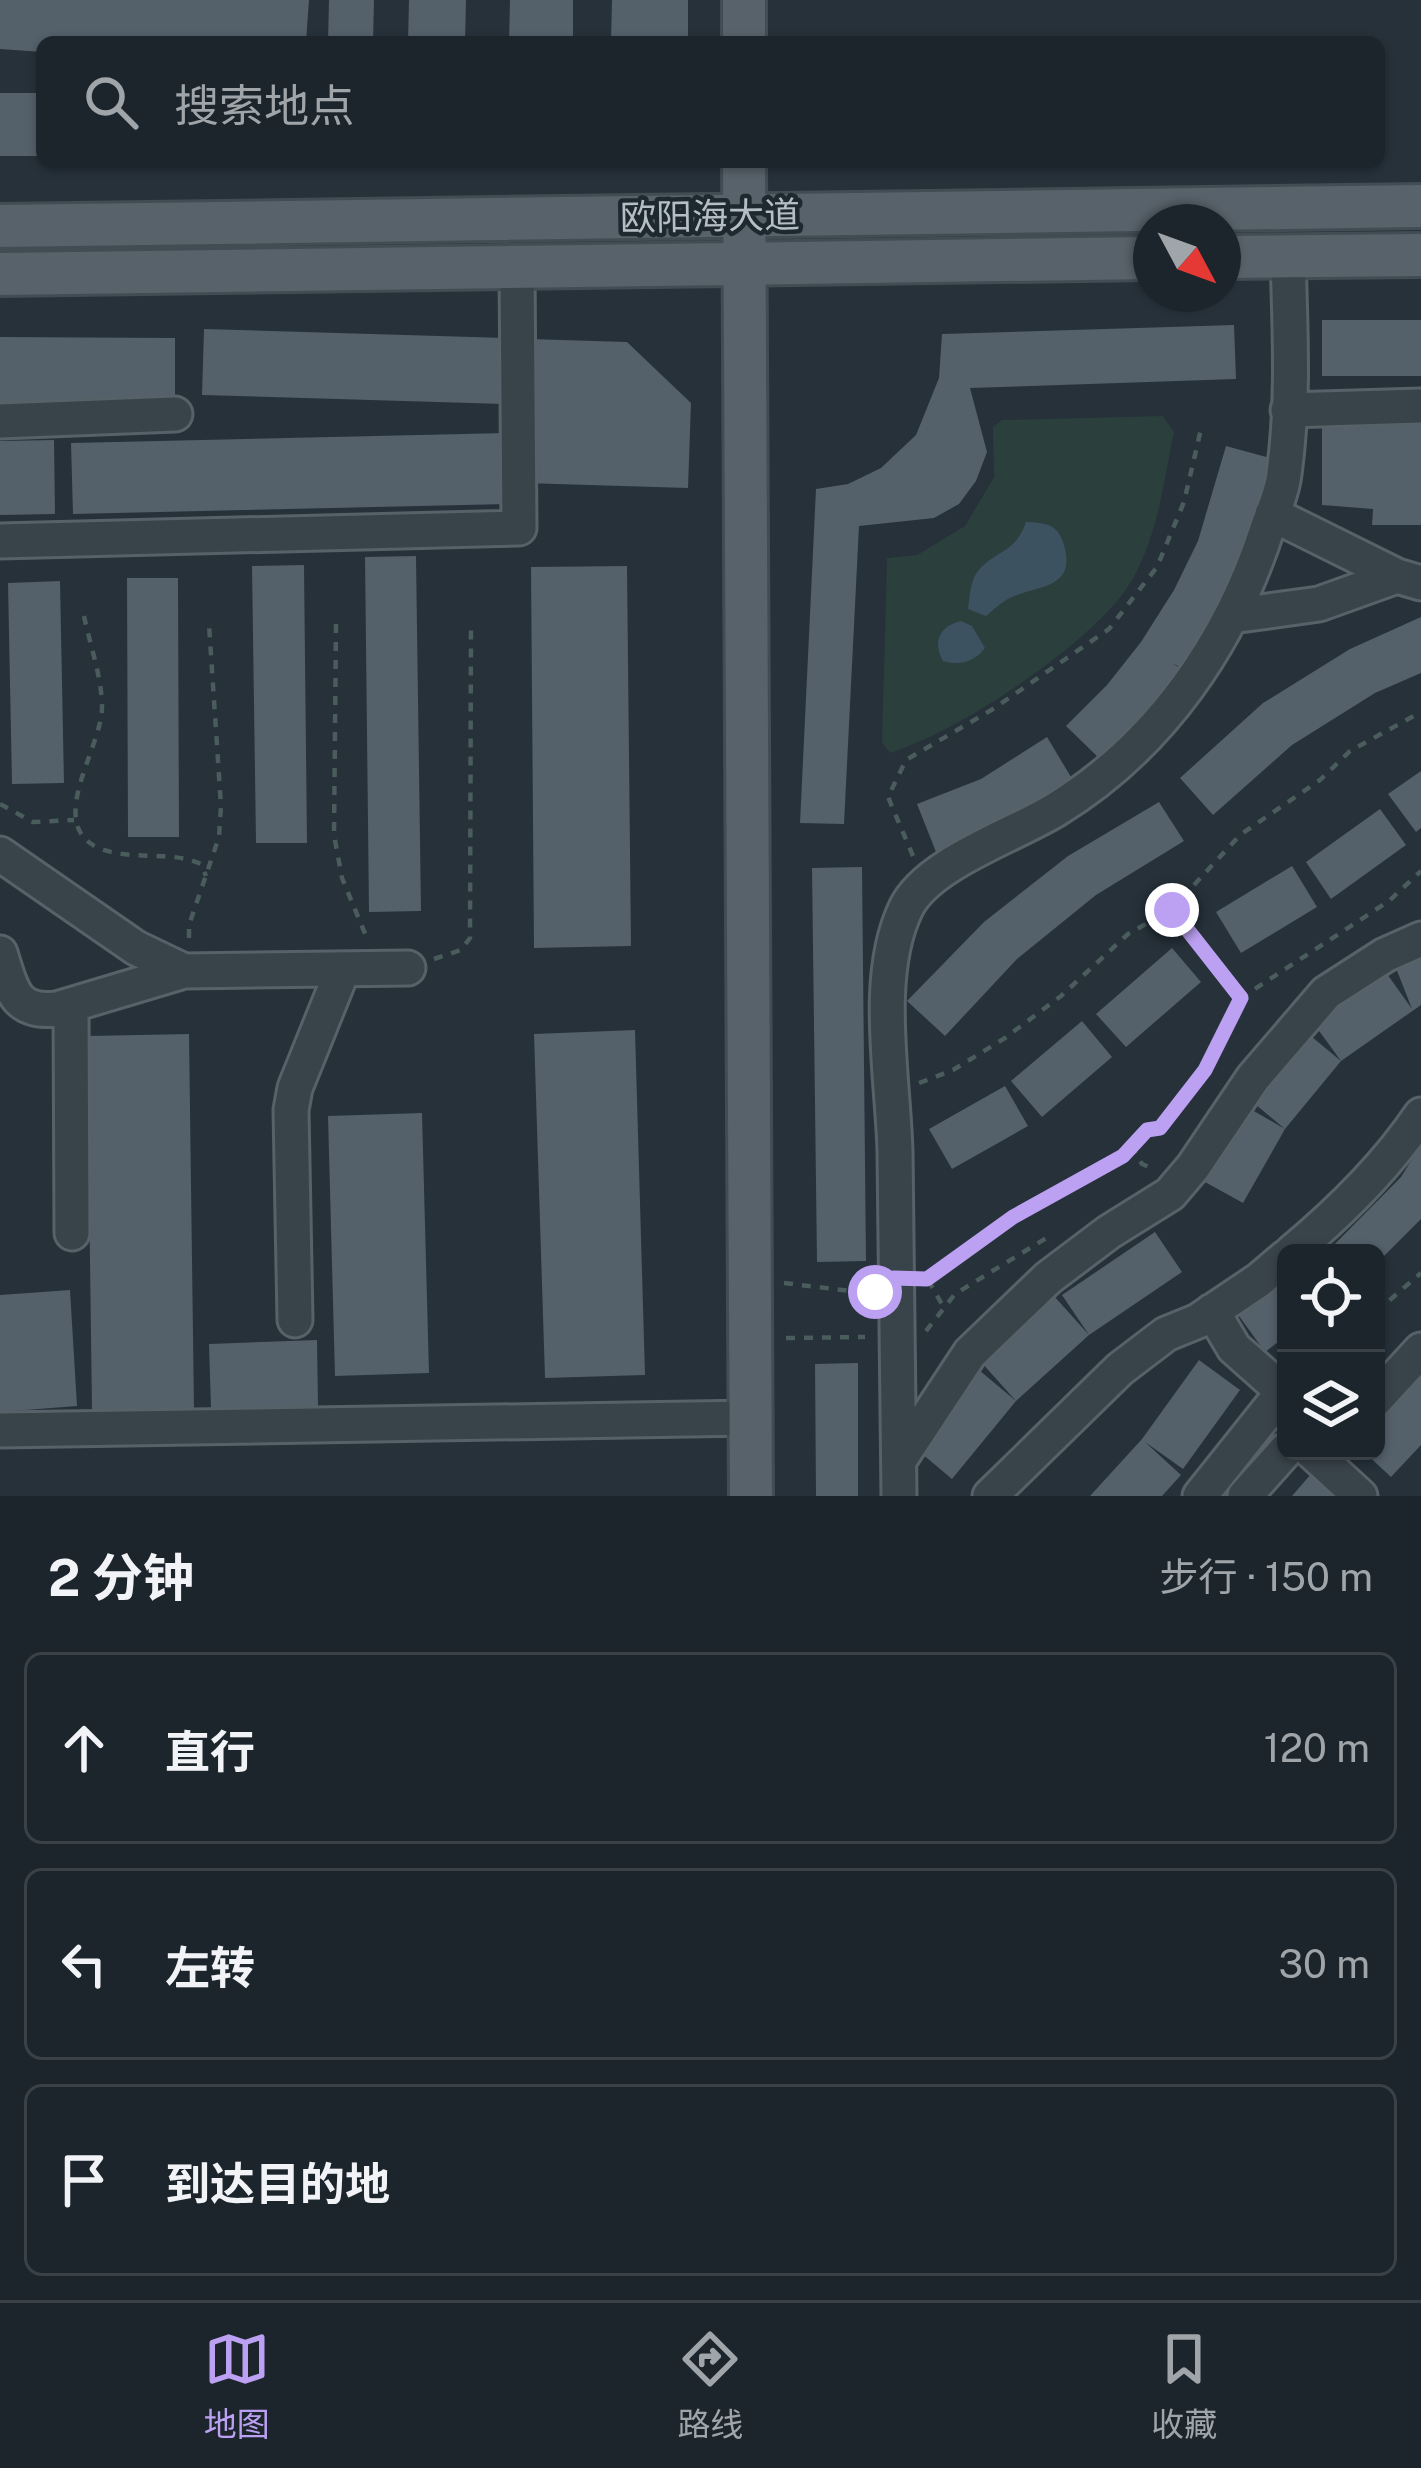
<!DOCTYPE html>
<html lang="zh">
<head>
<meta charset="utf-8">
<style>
  body { margin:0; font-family:"Public Sans","Noto Sans SC",sans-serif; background:#252d34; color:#f1f3f6 }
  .controls { position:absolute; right:36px; bottom:36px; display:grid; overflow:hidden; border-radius:18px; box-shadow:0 3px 9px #0004 }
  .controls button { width:108px; height:108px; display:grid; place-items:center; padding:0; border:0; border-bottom:3px solid #3a4248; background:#1c252c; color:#f1f3f6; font:60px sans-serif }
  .compass { position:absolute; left:1133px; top:204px; width:108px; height:108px; border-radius:50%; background:#1c252c; box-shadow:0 3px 9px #0004; rotate:131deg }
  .stop { position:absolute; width:36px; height:36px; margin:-27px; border:9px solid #bca0f2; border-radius:50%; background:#fff }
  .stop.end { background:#bca0f2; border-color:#fff; box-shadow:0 3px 12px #0008 }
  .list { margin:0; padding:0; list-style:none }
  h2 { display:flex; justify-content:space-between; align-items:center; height:156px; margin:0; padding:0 48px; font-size:51px }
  h2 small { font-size:39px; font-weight:400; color:#a0a5a9 }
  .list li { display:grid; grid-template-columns:78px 1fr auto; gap:36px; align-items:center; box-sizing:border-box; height:192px; margin:0 24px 24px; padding:0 24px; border:3px solid #3a4248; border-radius:18px }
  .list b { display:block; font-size:45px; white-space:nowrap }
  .list em { font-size:39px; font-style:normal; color:#a0a5a9 }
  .icon { flex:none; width:66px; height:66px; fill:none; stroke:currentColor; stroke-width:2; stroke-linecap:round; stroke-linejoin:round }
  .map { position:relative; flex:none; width:1421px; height:1496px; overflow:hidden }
  .search { position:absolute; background:#1c252c; box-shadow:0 3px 9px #0004; left:36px; right:36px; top:36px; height:132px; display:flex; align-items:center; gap:30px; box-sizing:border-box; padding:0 42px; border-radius:18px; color:#a0a5a9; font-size:45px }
  .sheet { height:804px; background:#1c252c }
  nav { display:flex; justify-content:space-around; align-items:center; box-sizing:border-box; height:168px; border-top:3px solid #3a4248; background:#1c252c; font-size:33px; color:#a0a5a9 }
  nav a { display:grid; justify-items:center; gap:6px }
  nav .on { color:#bca0f2 }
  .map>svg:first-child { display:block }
  .green { fill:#2b3f3c }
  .water { fill:#3d5260 }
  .building { fill:#54606a }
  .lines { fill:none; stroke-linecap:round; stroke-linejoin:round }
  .minor-casing { stroke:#576168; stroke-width:39 }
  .major-casing { stroke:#424c53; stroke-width:48 }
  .path { stroke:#4a5c5b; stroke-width:4.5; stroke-dasharray:9 9; stroke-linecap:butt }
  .minor { stroke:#39434a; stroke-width:33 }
  .major { stroke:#58626a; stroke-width:42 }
  .route { stroke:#bca0f2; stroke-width:15 }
  .labels { text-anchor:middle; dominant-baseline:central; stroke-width:9; stroke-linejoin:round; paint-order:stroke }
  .street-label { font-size:36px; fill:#b5bec6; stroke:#1e282f }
</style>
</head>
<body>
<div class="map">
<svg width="1421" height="1496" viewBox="0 0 1421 1496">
  <rect width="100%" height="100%" fill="#26313a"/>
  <!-- green -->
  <path class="green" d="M 1163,416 L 1174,432 C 1163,485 1157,545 1125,591 C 1084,648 957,733 890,753 L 882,742 L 887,558 L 917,555 L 965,526 L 994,477 L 993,427 L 1002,420 Z"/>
  <!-- water -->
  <path class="water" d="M 1026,522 C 1043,523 1057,523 1063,542 C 1077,585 1046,585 1017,595 C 1005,599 995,608 986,616 L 968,609 C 970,597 970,581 978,571 C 995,550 1015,554 1026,522 Z
    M 961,621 L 972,626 L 985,648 C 974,662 960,666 943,661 C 932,641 940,626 961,621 Z"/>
  <!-- building -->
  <path class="building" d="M 0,0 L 309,0 L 306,42 L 42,42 L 42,52 L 0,49 Z
    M 329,0 L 374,0 L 373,42 L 328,42 Z
    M 409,0 L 466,0 L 465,42 L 408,42 Z
    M 510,0 L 573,0 L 573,42 L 509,42 Z
    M 612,0 L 688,0 L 688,42 L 611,42 Z
    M 0,93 L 42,93 L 42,156 L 0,156 Z
    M 1322,320 L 1421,320 L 1421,376 L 1322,376 Z
    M 1234,325 L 1236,379 L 970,388 L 987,452 L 976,481 L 959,504 L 934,518 L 859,526 L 844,824 L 800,823 L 816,489 L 848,484 L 881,468 L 916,435 L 939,378 L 942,334 Z
    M 204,329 L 506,338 L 503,404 L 202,395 Z
    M 0,337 L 175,338 L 175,407 L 0,406 Z
    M 529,339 L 627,342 L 691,403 L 688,488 L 523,483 Z
    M 1329,420 L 1421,420 L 1421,525 L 1372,525 L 1373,509 L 1322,505 L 1322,426 Z
    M 507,433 L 508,504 L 73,514 L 71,443 Z
    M 54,440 L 55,514 L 0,515 L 0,441 Z
    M 1226,446 L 1270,458 L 1241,563 L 1184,669 L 1172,663 L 1183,670 L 1104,763 L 1066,726 L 1107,685 L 1141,642 L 1174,590 L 1198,541 Z
    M 416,556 L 421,911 L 369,912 L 365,557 Z
    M 304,565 L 307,843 L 256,843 L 252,566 Z
    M 627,566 L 631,946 L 534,948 L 531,567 Z
    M 127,578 L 178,578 L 179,837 L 128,837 Z
    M 60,581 L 64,783 L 12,784 L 8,583 Z
    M 1421,617 L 1421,673 L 1375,693 L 1292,745 L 1213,815 L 1180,778 L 1263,703 L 1350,649 Z
    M 1047,737 L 1077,787 L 938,857 L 917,804 L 981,779 Z
    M 1421,771 L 1421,828 L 1416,832 L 1388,794 Z
    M 1159,802 L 1184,841 L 1096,895 L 1017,959 L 945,1036 L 907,1001 L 984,922 L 1068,856 Z
    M 1380,809 L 1406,845 L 1331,899 L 1306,862 Z
    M 1292,866 L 1317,907 L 1241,953 L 1216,912 Z
    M 862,867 L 866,1261 L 817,1262 L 812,868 Z
    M 1172,948 L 1201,982 L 1126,1047 L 1096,1014 Z
    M 1421,952 L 1421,1005 L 1341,1061 L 1285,1129 L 1249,1099 L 1306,1032 L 1341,1061 L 1314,1024 L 1385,971 L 1412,1009 L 1394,963 Z
    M 1082,1021 L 1112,1057 L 1042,1117 L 1011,1081 Z
    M 635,1030 L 645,1375 L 545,1378 L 534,1034 Z
    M 189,1034 L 194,1409 L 92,1411 L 87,1036 Z
    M 1005,1086 L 1028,1126 L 952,1169 L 929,1129 Z
    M 1247,1107 L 1285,1129 L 1243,1203 L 1205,1182 Z
    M 422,1113 L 429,1373 L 335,1376 L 328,1116 Z
    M 1421,1145 L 1421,1219 L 1376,1264 L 1376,1253 L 1326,1253 L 1401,1177 Z
    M 1155,1232 L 1182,1272 L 1089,1335 L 1062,1295 Z
    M 1286,1282 L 1286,1336 L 1265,1352 L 1239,1316 Z
    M 70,1290 L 77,1406 L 0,1412 L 0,1295 Z
    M 1054,1296 L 1089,1335 L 1016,1401 L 981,1362 Z
    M 317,1340 L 318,1406 L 211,1408 L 209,1344 Z
    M 1199,1360 L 1240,1390 L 1183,1469 L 1145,1442 L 1181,1475 L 1162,1496 L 1090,1496 L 1142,1439 Z
    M 858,1363 L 858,1496 L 816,1496 L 815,1364 Z
    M 1421,1366 L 1421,1445 L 1391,1477 L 1363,1451 L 1376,1451 L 1376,1414 Z
    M 979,1370 L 1016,1401 L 952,1479 L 915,1448 Z
    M 1311,1474 L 1337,1496 L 1292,1496 Z"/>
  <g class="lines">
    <defs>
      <path id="minor" d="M 1288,410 L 1421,406
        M 0,421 L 175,414
        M 1272,514 L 1397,576 L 1421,583
        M 0,541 L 519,528 L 517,267
        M 1232,616 L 1319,604 L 1397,576
        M 0,854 L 136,948 L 184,971 L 408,968
        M 0,953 C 11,988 14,1014 57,1009 L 184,971
        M 71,1005 L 72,1233
        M 1291,1253 C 1339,1213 1386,1167 1421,1115
        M 1212,1311 L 1234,1348 L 1286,1394
        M 295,1320 L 291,1110 L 295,1088 L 343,969
        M 1376,1399 L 1421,1350
        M 0,1430 L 751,1418
        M 1311,1451 L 1360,1496
        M 900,1459 L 970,1353 L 1048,1278 L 1109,1232 L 1170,1194 L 1193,1167 L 1253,1078 L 1326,993 L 1385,955 L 1421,939
        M 899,1496 C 897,1381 897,1266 895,1151 C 893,1076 873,976 906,908 C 927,864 1012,836 1055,810 C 1160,746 1231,642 1268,526 C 1274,510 1282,492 1284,474 C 1294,402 1290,329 1288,256
        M 990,1496 L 1120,1369 L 1166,1334 L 1198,1321 L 1259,1280 L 1286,1257
        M 1200,1496 L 1283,1392
        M 1245,1496 L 1286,1450"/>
      <path id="major" d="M 744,0 L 744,42
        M 744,162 L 751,1496
        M 0,226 L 1421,206
        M 1223,257 L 1421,255
        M 0,274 L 1151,258"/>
    </defs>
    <!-- minor casing -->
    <use href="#minor" class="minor-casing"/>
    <!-- major casing -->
    <use href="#major" class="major-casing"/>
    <!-- path -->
    <path class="path" d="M 84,616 C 90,645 102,678 102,707 C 102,749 43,826 101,849 C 134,861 170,850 201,864 L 206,876
      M 336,624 L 334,835 L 342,878 L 366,936
      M 0,804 L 33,822 L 74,820
      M 913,856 L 888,797 L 906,760 L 993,709 L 1109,629 L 1157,567 L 1184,502 L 1201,429
      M 1171,910 L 1241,998
      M 189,938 L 189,925 L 219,837 L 221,806 L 209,625
      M 434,959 L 461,950 L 470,938 L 471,628
      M 919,1083 L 953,1070 L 1005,1038 L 1061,996 L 1128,934 L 1171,910 L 1240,835 L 1320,780 L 1350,751 L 1421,712
      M 1131,1146 L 1142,1164 L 1154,1169
      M 927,1278 L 1013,1217 L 1123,1156 L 1147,1130 L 1159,1128 L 1205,1070 L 1241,998 L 1389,901 L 1421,871
      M 928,1280 L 943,1306
      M 784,1283 L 867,1293
      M 1376,1312 L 1421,1273
      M 926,1331 L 955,1294 L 1048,1237
      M 786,1338 L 865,1337"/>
    <!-- minor -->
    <use href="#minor" class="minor"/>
    <!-- major -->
    <use href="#major" class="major"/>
  </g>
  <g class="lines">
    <!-- route -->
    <path class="route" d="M 875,1292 L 894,1278 L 927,1279 L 1013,1217 L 1123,1156 L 1147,1130 L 1160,1128 L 1205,1070 L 1241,998 L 1172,910"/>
  </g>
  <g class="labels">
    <!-- street labels -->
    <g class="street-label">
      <text transform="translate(710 216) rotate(-1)">欧阳海大道</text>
    </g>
  </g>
</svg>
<div class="controls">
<button><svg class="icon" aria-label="locate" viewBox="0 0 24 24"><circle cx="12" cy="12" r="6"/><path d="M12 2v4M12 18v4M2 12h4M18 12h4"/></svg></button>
<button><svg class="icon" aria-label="layers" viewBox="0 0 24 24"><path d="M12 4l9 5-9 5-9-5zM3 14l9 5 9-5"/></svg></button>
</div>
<svg class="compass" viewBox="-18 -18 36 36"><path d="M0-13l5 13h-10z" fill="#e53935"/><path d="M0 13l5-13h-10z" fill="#a0a5a9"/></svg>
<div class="stop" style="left:875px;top:1292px"></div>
<div class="stop end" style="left:1172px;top:910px"></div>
<div class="search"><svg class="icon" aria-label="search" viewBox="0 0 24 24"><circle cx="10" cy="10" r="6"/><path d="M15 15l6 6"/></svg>搜索地点</div>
</div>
<section class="sheet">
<h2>2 分钟<small>步行 · 150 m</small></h2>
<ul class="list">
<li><svg class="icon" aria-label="ahead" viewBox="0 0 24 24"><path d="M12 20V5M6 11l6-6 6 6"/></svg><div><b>直行</b></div><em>120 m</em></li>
<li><svg class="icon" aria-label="left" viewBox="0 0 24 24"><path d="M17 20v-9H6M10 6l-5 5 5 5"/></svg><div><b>左转</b></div><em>30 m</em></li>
<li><svg class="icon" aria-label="arrive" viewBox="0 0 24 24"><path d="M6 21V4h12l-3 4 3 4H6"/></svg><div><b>到达目的地</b></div></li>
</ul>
</section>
<nav>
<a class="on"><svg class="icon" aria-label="map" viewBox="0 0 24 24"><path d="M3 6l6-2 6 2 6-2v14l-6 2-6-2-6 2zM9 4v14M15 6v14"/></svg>地图</a>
<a><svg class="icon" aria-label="directions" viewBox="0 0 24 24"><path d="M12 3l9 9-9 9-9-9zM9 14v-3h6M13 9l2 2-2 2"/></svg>路线</a>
<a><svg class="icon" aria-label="saved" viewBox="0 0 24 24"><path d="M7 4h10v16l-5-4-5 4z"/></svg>收藏</a>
</nav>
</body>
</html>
